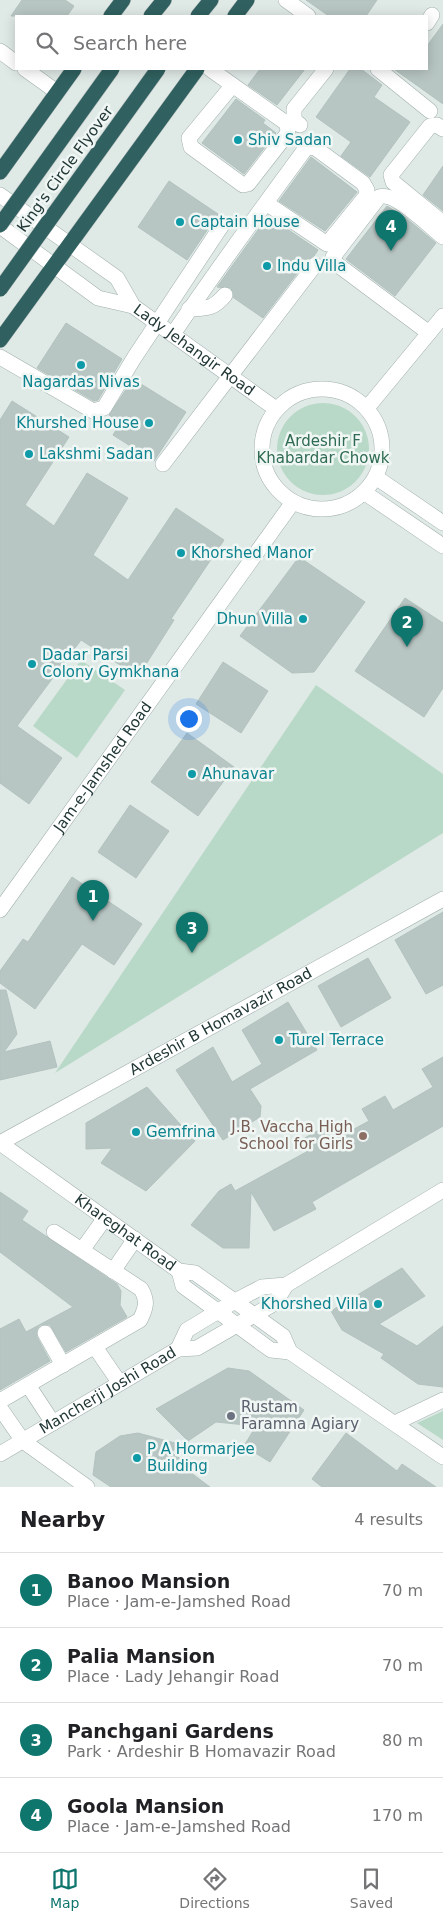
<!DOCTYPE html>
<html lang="en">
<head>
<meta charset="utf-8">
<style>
  body { margin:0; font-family:"DejaVu Sans",sans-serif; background:#f2f2f2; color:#202124 }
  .you { position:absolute; left:188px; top:718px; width:18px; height:18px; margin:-12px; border:4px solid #fff; border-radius:50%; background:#1a73e8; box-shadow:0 0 0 8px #1a73e833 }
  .badge { display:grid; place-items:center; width:32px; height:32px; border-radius:50%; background:#0f766e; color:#fff; font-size:16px; font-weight:700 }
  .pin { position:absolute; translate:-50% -41px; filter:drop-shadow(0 1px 2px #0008) }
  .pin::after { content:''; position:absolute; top:26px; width:18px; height:15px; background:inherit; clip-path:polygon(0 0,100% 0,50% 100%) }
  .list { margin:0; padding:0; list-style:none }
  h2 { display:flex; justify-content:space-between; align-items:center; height:65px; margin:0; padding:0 20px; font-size:21px }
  h2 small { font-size:16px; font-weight:400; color:#757577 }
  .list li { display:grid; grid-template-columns:32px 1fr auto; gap:15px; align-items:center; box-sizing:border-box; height:75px; padding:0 20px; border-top:1px solid #e0e0e0 }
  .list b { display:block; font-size:19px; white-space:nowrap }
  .list p { margin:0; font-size:16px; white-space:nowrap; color:#757577 }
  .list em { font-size:16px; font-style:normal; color:#757577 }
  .icon { flex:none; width:28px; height:28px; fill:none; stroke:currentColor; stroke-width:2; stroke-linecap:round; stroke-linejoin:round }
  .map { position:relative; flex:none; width:443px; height:1487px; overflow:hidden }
  .search { position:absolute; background:#fff; box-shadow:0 2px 12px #0003; left:15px; right:15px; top:15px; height:55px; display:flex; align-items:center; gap:12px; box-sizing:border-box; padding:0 18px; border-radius:0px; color:#757577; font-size:19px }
  .sheet { height:365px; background:#fff }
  nav { display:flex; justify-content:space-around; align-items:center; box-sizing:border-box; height:70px; border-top:1px solid #e0e0e0; background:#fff; font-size:14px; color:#757577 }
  nav a { display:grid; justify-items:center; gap:2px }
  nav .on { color:#0f766e }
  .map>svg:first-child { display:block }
  .green { fill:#b9d9c8 }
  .building { fill:#b8c6c3; stroke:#b2c2be }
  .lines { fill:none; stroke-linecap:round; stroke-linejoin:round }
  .minor-casing { stroke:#a2b0ae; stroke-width:16 }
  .highway-casing { stroke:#bcc3c3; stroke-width:16 }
  .minor { stroke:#fff; stroke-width:15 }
  .highway { stroke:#306160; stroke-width:15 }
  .highway-bridge-casing { stroke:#bcc3c3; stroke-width:16; stroke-linecap:butt }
  .highway-bridge { stroke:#306160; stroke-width:15 }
  .culture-dot { fill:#0f9aa8; stroke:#eff6f4; stroke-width:2 }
  .education-dot { fill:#8d6e63; stroke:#eff6f4; stroke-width:2 }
  .worship-dot { fill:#6b7280; stroke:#eff6f4; stroke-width:2 }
  .labels { text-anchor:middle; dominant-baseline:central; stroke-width:5; stroke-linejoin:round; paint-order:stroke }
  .culture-label { font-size:15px; fill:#0d838f; stroke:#eff6f4; text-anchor:start }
  .street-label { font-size:15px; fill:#213836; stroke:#eff6f4 }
  .park-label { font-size:15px; fill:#2f6b52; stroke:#eff6f4 }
  .education-label { font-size:15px; fill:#785e54; stroke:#eff6f4; text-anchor:end }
  .worship-label { font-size:15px; fill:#5b616d; stroke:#eff6f4; text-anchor:start }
</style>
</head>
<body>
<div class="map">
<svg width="443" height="1487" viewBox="0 0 443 1487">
  <rect width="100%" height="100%" fill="#dfe9e6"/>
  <!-- green -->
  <path class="green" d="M277 449a46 46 0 1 1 92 0a46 46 0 1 1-92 0Z
    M 81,660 L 125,690 L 77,758 L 33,726 Z
    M 316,685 L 443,774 L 443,833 L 55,1073 Z
    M 443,1411 L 443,1440 L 417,1423 Z"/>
  <!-- building -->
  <path class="building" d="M 22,0 L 65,0 L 74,6 L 67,16 L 11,16 Z
    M 306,0 L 377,0 L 366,16 L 329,16 Z
    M 443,24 L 443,104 L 394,69 L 427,69 L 427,46 Z
    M 260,69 L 305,69 L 277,105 L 248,85 Z
    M 350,69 L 361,69 L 382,85 L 374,97 L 410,122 L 370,177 L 341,156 L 351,142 L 316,117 Z
    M 236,99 L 265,120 L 263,123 L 276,133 L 244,174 L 202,143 Z
    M 311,157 L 357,192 L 325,231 L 279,201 Z
    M 443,166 L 443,211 L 423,195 Z
    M 169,181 L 221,216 L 214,220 L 187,260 L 138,227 Z
    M 387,206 L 406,218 L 436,243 L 395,296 L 346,259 Z
    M 268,216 L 318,250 L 314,256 L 308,259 L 263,318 L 234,298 L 231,288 L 217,287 Z
    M 66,323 L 122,359 L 98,400 L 94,401 L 37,368 Z
    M 133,379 L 186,412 L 154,461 L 113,435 L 121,422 L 109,415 Z
    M 12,401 L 69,437 L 25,505 L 54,526 L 87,473 L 128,498 L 93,555 L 128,580 L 176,508 L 224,540 L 171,619 L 174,620 L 143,669 L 134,663 L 128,670 L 81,640 L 17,726 L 62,758 L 29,804 L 0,783 L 0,420 Z
    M 299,557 L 365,602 L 314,672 L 292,673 L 240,636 Z
    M 405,598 L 443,623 L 443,688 L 424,717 L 355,671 Z
    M 223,662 L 268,691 L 241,733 L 196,704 Z
    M 187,733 L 234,767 L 198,816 L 151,782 Z
    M 130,805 L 169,831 L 136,878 L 98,852 Z
    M 72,877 L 142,924 L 114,965 L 82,944 L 35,1009 L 0,983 L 0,971 L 23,939 L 28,942 Z
    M 443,912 L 443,985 L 426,994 L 395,940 Z
    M 368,958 L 391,998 L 341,1027 L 318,986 Z
    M 0,990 L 6,990 L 17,1034 L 4,1052 L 50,1041 L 57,1067 L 0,1080 Z
    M 288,1002 L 317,1050 L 250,1089 L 261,1106 L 260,1117 L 223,1140 L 176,1070 L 213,1047 L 232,1082 L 262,1064 L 242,1030 Z
    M 443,1057 L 443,1126 L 312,1202 L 316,1209 L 274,1231 L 251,1192 L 249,1248 L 223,1248 L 191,1225 L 219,1191 L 231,1184 L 235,1191 L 310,1150 L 303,1139 L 324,1127 L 332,1141 L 369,1121 L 362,1109 L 385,1096 L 393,1110 L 433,1087 L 422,1069 Z
    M 147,1087 L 195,1141 L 146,1191 L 101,1163 L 112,1148 L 86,1149 L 86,1123 Z
    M 0,1192 L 28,1211 L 22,1220 L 117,1284 L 121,1291 L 120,1305 L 127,1317 L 66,1352 L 50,1325 L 40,1325 L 37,1329 L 37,1337 L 50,1361 L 0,1390 L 0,1329 L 19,1319 L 26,1332 L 73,1307 L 0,1252 Z
    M 402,1268 L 425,1296 L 379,1324 L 417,1346 L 443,1326 L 443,1387 L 418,1384 L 381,1358 L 384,1354 L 342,1330 L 331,1311 Z
    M 228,1368 L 249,1371 L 304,1410 L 270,1462 L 244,1446 L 256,1426 L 216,1422 L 188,1441 L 156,1409 Z
    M 138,1433 L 182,1445 L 171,1452 L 186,1463 L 183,1467 L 210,1487 L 111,1487 L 93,1475 L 96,1452 L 120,1436 Z
    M 346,1433 L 397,1471 L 402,1464 L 436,1487 L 322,1487 L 312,1479 Z"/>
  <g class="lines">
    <defs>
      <g id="minor">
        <path d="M 286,0 L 308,16"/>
        <path d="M 427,23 L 432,15"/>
        <path d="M 0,51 L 16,63"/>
        <path d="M 25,69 L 57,92"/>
        <path d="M 210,69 L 286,123 L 288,129 L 287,134 L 248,184 L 243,185 L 191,147 L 189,138 L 232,86"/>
        <path d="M 378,69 L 430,111"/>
        <path d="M 300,125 L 294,120 L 294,109 L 326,69"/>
        <path d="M 443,129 L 437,125 L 430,126 L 391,175 L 393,182 L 443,223"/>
        <path id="s1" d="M 0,195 L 117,278 L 133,306 L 276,409"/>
        <path d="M 0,226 L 98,298 L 133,306"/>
        <path d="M 189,309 C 208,308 213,309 225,295"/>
        <path d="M 429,333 L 334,262 L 333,257 L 379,197 C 394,190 430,227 443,237"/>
        <path d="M 173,334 C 216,271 261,209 306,148 L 314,147 L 363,183 L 367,190 L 366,196 L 327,244 L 266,203"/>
        <path d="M 0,357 L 93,411 L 104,408 L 134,358 L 222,225"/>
        <circle cx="322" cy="449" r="60"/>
        <path d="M 367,408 L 443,316"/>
        <path d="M 163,464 L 315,265"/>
        <path d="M 377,478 L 443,523"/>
        <path d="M 365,493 L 443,546"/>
        <path id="s2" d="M 0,910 L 293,502"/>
        <path id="s3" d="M 0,1143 L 179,1271 L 195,1273 L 254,1315 L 283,1336 L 290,1352 L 443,1457"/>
        <path id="s4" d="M 0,1143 L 443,899"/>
        <path d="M 82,1250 L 105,1218"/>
        <path d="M 113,1271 L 135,1239"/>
        <path d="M 179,1271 L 183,1286 L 271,1350 L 290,1352"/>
        <path d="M 45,1333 L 63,1365"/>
        <path d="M 95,1347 L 119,1382"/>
        <path d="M 178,1349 L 197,1348 L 275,1303 L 286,1285"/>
        <path d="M 28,1385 L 53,1423"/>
        <path d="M 0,1401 L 140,1320 C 146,1308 148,1301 141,1289 L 54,1232"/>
        <path d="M 0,1408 L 23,1441 L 87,1487"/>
        <path d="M 395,1423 L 443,1400"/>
        <path id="s5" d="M 0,1454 L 178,1349 L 187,1330 L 235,1301 L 262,1287 L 286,1285 L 443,1190"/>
      </g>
      <path id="highway" d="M 111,16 L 123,0
        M 151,16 L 164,0
        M 198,16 L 211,0
        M 235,16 L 247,0
        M 0,172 L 74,69
        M 0,340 L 197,69"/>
    </defs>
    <!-- minor casing -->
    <use href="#minor" class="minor-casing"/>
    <!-- highway casing -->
    <use href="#highway" class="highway-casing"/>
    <!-- minor -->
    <use href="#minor" class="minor"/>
    <!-- highway -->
    <use href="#highway" class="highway"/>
    <defs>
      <path id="highway-bridge" d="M 0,225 L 112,69
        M 0,289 L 158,69"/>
    </defs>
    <!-- highway-bridge casing -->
    <use href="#highway-bridge" class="highway-bridge-casing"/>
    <!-- highway-bridge -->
    <use href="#highway-bridge" class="highway-bridge"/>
  </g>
  <!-- markers -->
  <g class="culture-dot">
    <circle cx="238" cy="140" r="5"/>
    <circle cx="180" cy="222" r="5"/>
    <circle cx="267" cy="266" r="5"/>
    <circle cx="81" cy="365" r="5"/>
    <circle cx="149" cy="423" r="5"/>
    <circle cx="29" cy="454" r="5"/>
    <circle cx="181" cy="553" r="5"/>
    <circle cx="303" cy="619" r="5"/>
    <circle cx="32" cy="664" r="5"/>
    <circle cx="192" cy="774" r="5"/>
    <circle cx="279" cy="1040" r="5"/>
    <circle cx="136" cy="1132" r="5"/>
    <circle cx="378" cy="1304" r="5"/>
    <circle cx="137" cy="1458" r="5"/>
  </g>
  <circle class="education-dot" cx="363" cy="1136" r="5"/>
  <circle class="worship-dot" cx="231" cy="1416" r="5"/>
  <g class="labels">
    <!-- culture labels -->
    <g class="culture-label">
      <text x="248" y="140">Shiv Sadan</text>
      <text x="190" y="222">Captain House</text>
      <text x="277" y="266">Indu Villa</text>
      <text x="81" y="382" text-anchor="middle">Nagardas Nivas</text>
      <text x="139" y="423" text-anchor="end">Khurshed House</text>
      <text x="39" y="454">Lakshmi Sadan</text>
      <text x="191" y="553">Khorshed Manor</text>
      <text x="293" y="619" text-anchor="end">Dhun Villa</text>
      <text x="42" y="655">Dadar Parsi<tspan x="42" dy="17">Colony Gymkhana</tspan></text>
      <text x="202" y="774">Ahunavar</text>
      <text x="289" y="1040">Turel Terrace</text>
      <text x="146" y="1132">Gemfrina</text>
      <text x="368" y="1304" text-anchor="end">Khorshed Villa</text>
      <text x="147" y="1449">P A Hormarjee<tspan x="147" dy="17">Building</tspan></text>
    </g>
    <!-- street labels -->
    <g class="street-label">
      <text transform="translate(65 169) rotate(-54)">King's Circle Flyover</text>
      <text stroke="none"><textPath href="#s1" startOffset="251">Lady Jehangir Road</textPath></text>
      <text stroke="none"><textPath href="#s2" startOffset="176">Jam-e-Jamshed Road</textPath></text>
      <text stroke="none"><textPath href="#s4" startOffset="252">Ardeshir B Homavazir Road</textPath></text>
      <text stroke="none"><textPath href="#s3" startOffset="154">Khareghat Road</textPath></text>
      <text stroke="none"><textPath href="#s5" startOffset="125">Mancherji Joshi Road</textPath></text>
    </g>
    <!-- park labels -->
    <g class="park-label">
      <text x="323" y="441">Ardeshir F<tspan x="323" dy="17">Khabardar Chowk</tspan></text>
    </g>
    <!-- education labels -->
    <g class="education-label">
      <text x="353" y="1127">J.B. Vaccha High<tspan x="353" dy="17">School for Girls</tspan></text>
    </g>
    <!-- worship labels -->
    <g class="worship-label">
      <text x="241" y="1407">Rustam<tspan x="241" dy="17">Faramna Agiary</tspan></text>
    </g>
  </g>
</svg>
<div class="you"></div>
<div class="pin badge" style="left:93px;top:921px">1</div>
<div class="pin badge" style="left:407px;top:647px">2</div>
<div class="pin badge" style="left:192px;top:953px">3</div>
<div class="pin badge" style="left:391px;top:251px">4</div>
<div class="search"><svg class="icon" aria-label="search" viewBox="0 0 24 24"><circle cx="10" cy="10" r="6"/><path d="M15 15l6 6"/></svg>Search here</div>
</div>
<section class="sheet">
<h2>Nearby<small>4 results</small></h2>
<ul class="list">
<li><span class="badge">1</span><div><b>Banoo Mansion</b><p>Place · Jam-e-Jamshed Road</p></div><em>70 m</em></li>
<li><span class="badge">2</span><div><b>Palia Mansion</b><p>Place · Lady Jehangir Road</p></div><em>70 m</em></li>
<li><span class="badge">3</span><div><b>Panchgani Gardens</b><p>Park · Ardeshir B Homavazir Road</p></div><em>80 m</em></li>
<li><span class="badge">4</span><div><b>Goola Mansion</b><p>Place · Jam-e-Jamshed Road</p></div><em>170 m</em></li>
</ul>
</section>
<nav>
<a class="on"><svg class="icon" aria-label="map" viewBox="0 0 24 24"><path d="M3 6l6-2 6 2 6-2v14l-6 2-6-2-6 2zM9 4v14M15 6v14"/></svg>Map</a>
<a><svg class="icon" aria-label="directions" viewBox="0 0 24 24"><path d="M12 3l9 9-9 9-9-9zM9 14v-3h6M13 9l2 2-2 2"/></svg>Directions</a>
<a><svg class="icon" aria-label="saved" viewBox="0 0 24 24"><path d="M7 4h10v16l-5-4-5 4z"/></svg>Saved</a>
</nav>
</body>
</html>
